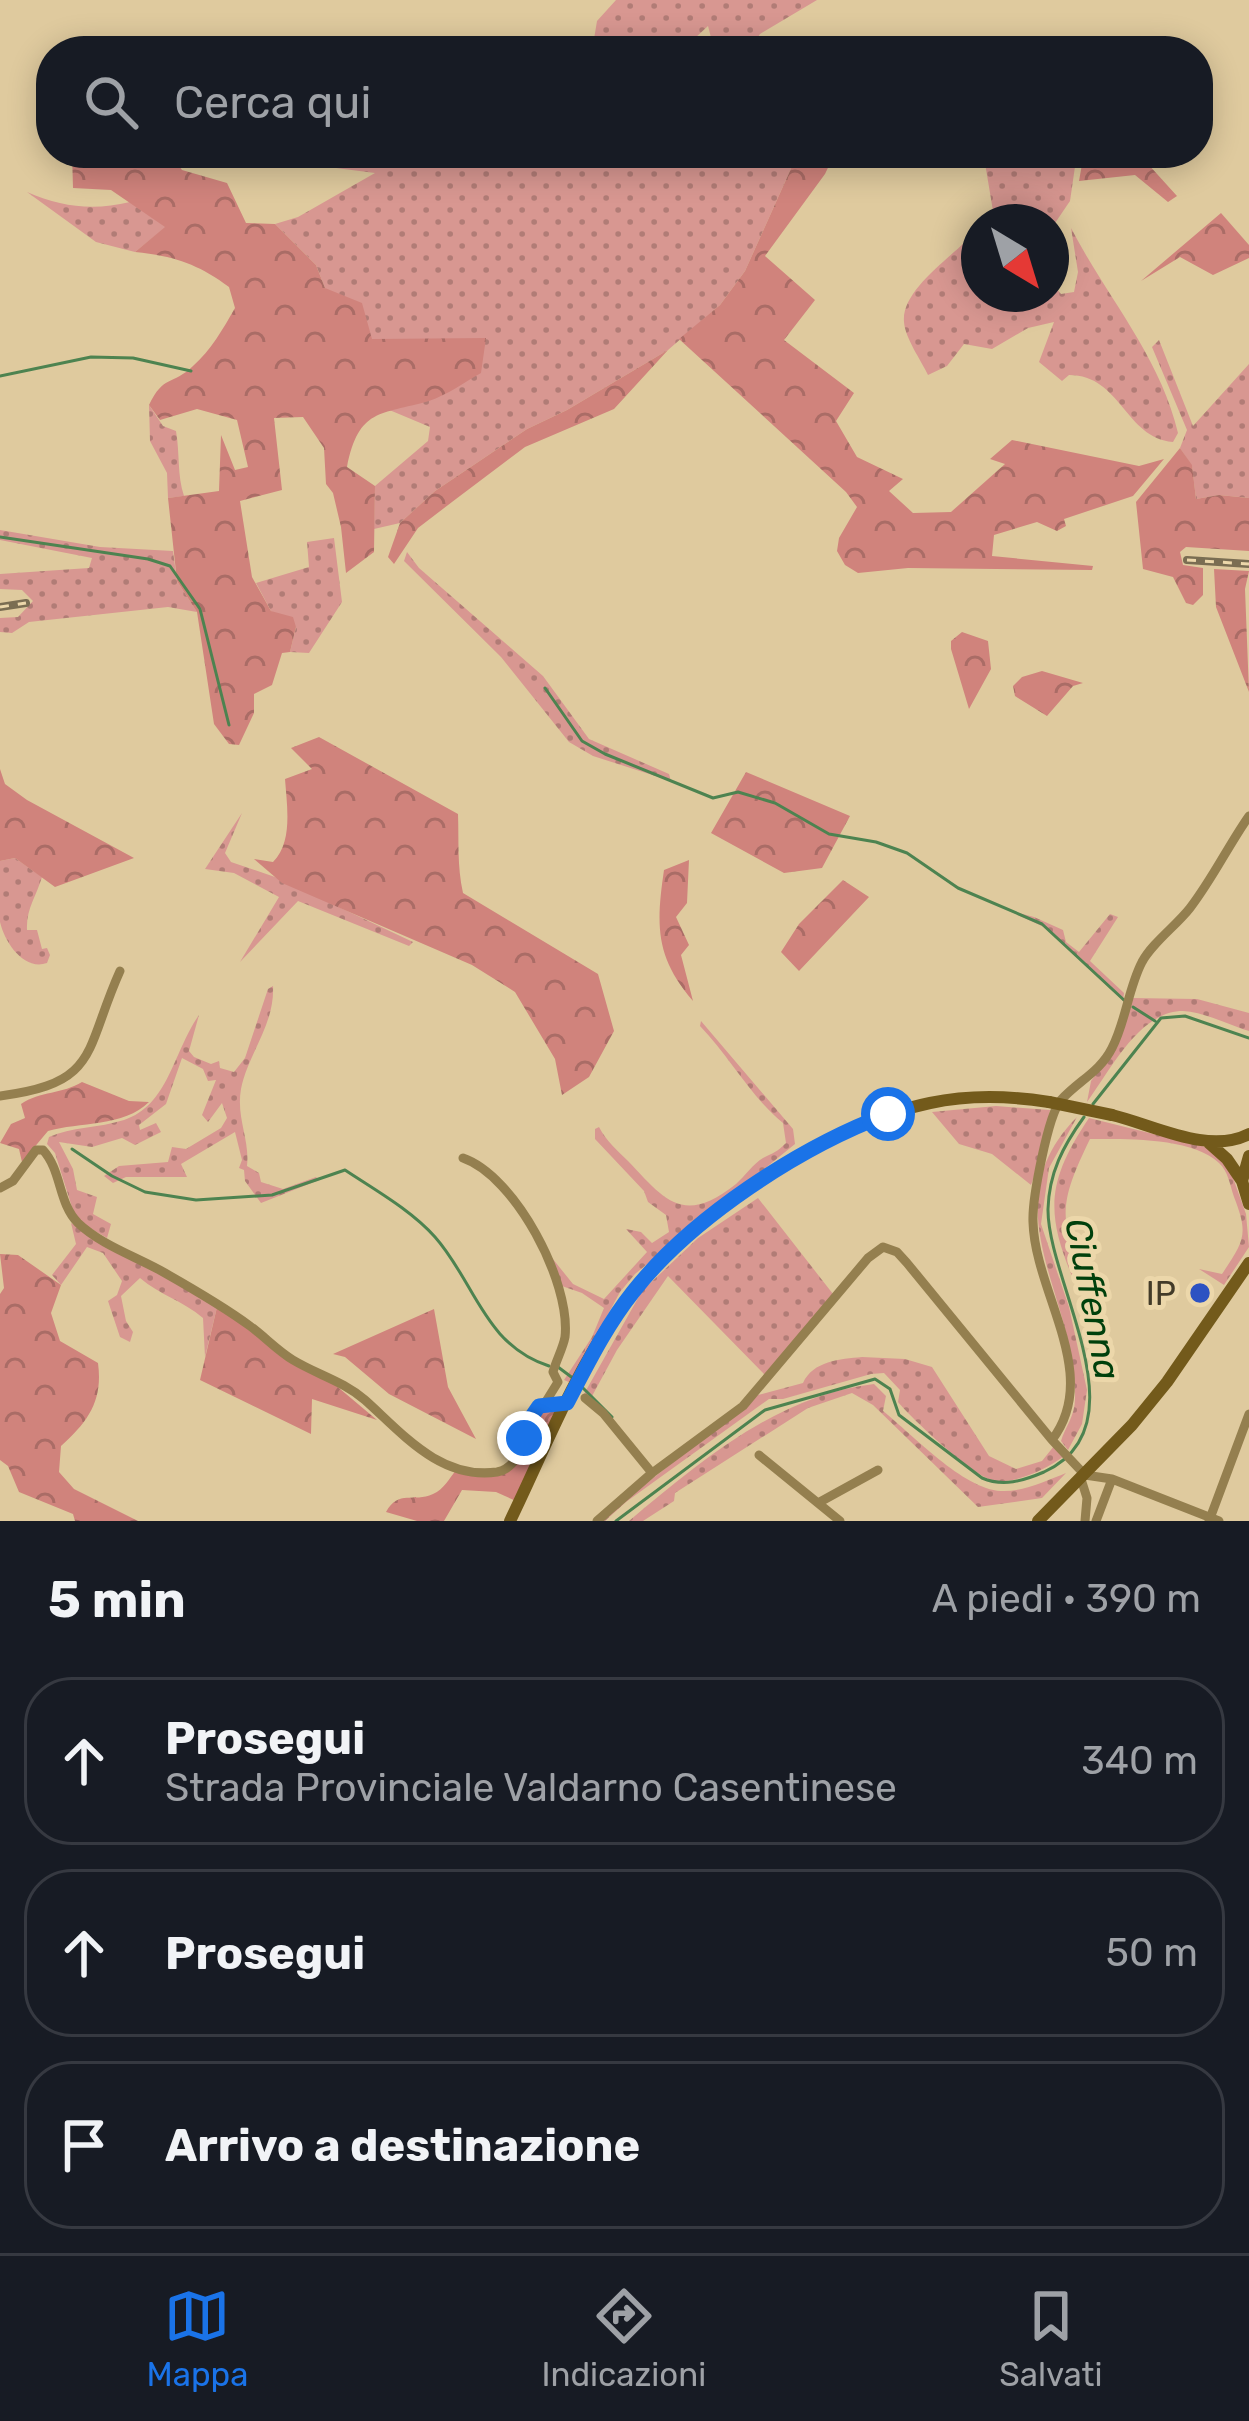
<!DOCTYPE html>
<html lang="it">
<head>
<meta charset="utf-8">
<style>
  body { margin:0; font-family:Rubik,sans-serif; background:#20242c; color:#f1f3f6 }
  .compass { position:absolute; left:961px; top:204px; width:108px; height:108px; border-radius:50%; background:#171b24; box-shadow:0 6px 30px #0003; rotate:142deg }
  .stop { position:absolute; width:36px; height:36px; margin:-27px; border:9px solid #1a73e8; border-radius:50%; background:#fff }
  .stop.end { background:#1a73e8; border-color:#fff; box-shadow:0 3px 12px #0008 }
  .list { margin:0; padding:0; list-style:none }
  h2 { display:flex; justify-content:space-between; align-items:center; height:156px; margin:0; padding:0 48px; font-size:51px }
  h2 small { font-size:39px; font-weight:400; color:#9ea1a6 }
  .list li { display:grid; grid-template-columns:78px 1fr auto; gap:36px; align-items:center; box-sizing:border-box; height:168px; margin:0 24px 24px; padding:0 24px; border:3px solid #363941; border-radius:48px }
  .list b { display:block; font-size:45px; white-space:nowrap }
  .list p { margin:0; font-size:39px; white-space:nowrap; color:#9ea1a6 }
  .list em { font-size:39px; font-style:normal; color:#9ea1a6 }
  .icon { flex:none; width:66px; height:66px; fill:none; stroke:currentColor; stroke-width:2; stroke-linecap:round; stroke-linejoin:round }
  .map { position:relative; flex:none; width:1249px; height:1521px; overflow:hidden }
  .search { position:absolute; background:#171b24; box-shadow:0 6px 30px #0003; left:36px; right:36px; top:36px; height:132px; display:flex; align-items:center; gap:30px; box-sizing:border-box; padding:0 42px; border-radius:48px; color:#9ea1a6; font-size:45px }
  .sheet { height:732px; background:#171b24 }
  nav { display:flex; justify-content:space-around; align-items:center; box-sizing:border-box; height:168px; border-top:3px solid #363941; background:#171b24; font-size:33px; color:#9ea1a6 }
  nav a { display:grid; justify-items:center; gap:6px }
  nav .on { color:#1a73e8 }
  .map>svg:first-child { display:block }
  .grass { fill:url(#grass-dots) }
  .forest { fill:url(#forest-crowns) }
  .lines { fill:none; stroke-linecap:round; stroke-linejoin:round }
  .stream { stroke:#4d8350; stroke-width:3 }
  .street { stroke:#947f4f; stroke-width:9 }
  .secondary { stroke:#735a1b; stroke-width:12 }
  .rail-casing { stroke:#7a6d52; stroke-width:8 }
  .rail { stroke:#ecd7aa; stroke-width:3; stroke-dasharray:9; stroke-linecap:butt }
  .secondary-bridge { stroke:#735a1b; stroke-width:12 }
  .route { stroke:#1a73e8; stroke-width:15 }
  .poi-dot { fill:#2d52c2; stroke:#ecd7aa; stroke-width:4.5 }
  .labels { text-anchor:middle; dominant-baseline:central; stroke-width:10; stroke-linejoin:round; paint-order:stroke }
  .poi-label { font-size:33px; fill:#433b29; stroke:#ecd7aa; text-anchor:end }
  .water-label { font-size:36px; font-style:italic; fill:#00400c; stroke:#ecd7aa }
</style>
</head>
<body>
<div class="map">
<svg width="1249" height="1521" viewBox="0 0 1249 1521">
  <defs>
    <pattern id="grass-dots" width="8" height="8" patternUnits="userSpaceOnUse" patternTransform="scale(3)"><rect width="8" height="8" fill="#d89791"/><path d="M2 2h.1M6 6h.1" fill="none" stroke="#b17c76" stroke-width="1.8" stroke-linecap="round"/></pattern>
    <pattern id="forest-crowns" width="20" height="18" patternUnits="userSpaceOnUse" patternTransform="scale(3)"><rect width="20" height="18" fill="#d0837c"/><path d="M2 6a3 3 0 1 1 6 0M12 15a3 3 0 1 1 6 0" fill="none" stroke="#aa6c66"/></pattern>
  </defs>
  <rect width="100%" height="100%" fill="#dfca9e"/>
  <!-- grass -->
  <path class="grass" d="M 616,0 L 817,0 L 760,34 L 749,51 L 714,49 L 708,26 L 695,38 L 692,51 L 592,51 L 597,21 Z
    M 342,153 L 798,153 L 745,271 L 720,305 L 668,350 L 567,410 L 527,429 L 435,491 L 400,523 L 374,529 L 375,486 L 428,441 L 430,427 L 387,409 L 408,404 L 486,339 L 371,339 L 325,288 L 316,265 L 275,224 L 298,217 L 375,173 L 336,168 Z
    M 1038,153 L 1077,153 L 1070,201 L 1051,229 L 1051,222 L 984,222 L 993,211 L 985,163 Z
    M 27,192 C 62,207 93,211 130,202 L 166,227 L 135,252 L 96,242 Z
    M 979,228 L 979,294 L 1051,294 L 1051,282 L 1061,294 L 1074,292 L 1078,272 L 1071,228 C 1106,296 1160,356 1178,433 L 1173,442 C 1125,438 1121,375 1069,375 L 1062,381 L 1039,362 L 1054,322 L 1028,328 L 992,349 L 964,344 L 947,366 L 928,375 C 921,360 905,338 904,322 C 901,288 956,255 979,228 Z
    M 1159,340 L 1193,426 L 1249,364 L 1249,498 L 1219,495 L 1196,499 L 1192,466 L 1180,448 L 1187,430 L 1152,347 Z
    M 149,405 L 163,426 L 176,431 C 180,454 177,475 184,496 L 168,498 L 167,473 L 150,441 Z
    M 0,530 L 100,547 L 173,551 L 177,581 L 197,612 L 168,607 L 29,622 L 12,633 L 0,632 L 0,618 L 18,617 L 33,601 L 22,590 L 0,589 L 0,574 L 89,568 L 92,558 L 0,540 Z
    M 334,538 L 342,602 L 309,653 L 290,652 L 296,627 L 271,611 L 256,583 L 309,567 L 307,542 Z
    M 407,552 L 419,568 L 543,676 L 589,739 L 669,774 L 671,781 L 593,756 L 569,742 L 501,657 L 404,561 Z
    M 242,813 L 225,853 L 231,862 L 275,877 L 413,942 L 409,946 L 298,901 L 240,962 L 279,897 L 234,873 L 205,869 Z
    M 15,858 L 42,877 C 36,897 26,909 27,930 L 37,930 L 42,949 L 47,948 L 50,955 L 47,963 C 24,971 5,943 0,922 C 0,904 0,880 0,861 Z
    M 1007,910 L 1034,917 L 1063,930 L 1066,942 L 1079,952 L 1110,914 L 1118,917 L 1090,961 L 1124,993 L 1123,1001 L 1044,927 Z
    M 273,986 C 275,1025 248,1053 241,1089 C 236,1118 250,1139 247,1166 L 259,1173 L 261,1182 L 283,1189 L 316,1177 L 319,1180 L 261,1203 L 245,1181 L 244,1170 L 239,1168 L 242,1160 L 235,1132 L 181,1164 L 187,1177 L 126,1177 L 113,1183 L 104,1176 L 119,1166 L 168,1162 L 172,1147 L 186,1149 L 221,1128 L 227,1118 L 222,1103 L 208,1122 L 202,1115 L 216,1080 L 208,1081 L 203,1069 L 182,1058 L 166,1104 L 139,1125 L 140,1130 L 156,1123 L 161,1132 L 135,1145 L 122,1138 L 92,1147 L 59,1142 L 73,1169 L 77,1190 L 97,1197 L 93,1214 L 111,1224 L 107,1238 L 76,1220 L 55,1153 L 47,1144 L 49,1137 C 71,1127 99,1128 124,1120 C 169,1105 173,1052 199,1015 L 189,1051 L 194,1057 L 211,1064 L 219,1061 L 220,1068 L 234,1072 L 245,1058 L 268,989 Z
    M 1132,998 L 1197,999 L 1249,1013 L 1249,1031 C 1229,1025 1204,1012 1183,1011 C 1139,1011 1110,1071 1087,1102 L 1091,1081 L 1107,1060 Z
    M 701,1021 L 793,1129 L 795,1144 L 635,1274 L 620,1292 L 571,1383 L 564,1380 L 592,1337 L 604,1308 L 582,1293 L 559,1285 L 544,1248 L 573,1284 L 604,1299 L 647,1252 L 626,1229 L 641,1232 L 652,1243 L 669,1232 L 666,1215 L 648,1202 L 644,1191 L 595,1139 L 595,1129 L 599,1127 C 606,1141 618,1151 628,1161 C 665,1200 683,1226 736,1184 C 744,1177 754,1163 763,1158 C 773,1153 777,1152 786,1143 L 783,1123 C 750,1096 730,1057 700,1026 Z
    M 996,1106 L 1050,1110 L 1045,1146 L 1031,1185 L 992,1154 L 959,1144 L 932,1112 Z
    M 1077,1117 L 1049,1168 L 1041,1224 L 1069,1307 L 1087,1390 L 1082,1424 L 1068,1450 L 1061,1441 C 1065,1427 1075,1416 1075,1399 C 1078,1298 988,1207 1077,1117 Z
    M 1089,1118 L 1210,1148 L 1228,1164 L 1246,1214 L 1249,1247 L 1224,1285 L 1199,1269 L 1222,1274 C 1244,1241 1249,1235 1234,1197 C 1230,1185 1228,1171 1219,1163 C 1192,1137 1125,1139 1090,1139 C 1061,1199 1055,1221 1088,1282 L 1077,1288 C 1046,1216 1044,1185 1089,1118 Z
    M 758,1198 L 833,1294 L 765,1375 L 668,1276 L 617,1350 L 591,1398 L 584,1394 L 642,1291 L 698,1238 Z
    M 71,1223 L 217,1307 L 205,1357 L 203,1318 C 183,1301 160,1295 140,1278 L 121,1296 L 126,1321 L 133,1332 L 130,1342 L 120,1337 L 108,1301 L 117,1295 L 122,1281 L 103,1253 L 87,1247 L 61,1285 L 52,1275 L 76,1244 Z
    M 862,1357 L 905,1359 L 932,1367 L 989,1456 L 1016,1469 L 1042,1461 L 1054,1446 L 1063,1457 C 1046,1469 1015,1485 992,1480 C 972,1475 912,1419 898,1402 L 900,1390 L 884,1373 L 871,1374 L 783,1399 L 769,1399 L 626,1502 L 605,1521 L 599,1521 L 758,1395 L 803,1383 C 813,1361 840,1359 862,1357 Z
    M 874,1384 L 886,1396 L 883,1411 C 913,1435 963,1489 1001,1491 C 1023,1492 1046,1481 1066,1473 L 1042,1498 L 978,1507 L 873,1405 L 852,1393 L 808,1408 L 675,1493 L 674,1501 L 643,1521 L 629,1521 C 701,1461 778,1395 874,1384 Z"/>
  <!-- forest -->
  <path class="forest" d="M 72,153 L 170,153 L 182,170 L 227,183 L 246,223 L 275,224 L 316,265 L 325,288 L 362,303 L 372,339 L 486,338 L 481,373 C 465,382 447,395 429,401 C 380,415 359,408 347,467 L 375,486 L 374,552 L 346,573 L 341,527 L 333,493 L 326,484 L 324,448 L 303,417 L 274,418 L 282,490 L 240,501 L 252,577 L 271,611 L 293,617 L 296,627 L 290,652 L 282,653 L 272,685 L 254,694 L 254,713 L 239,745 L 229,744 L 214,724 L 197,612 L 177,581 L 168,498 L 219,491 L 221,435 L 235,470 L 248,467 L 237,420 L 197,409 L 160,420 L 149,405 C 164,374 172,386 193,366 C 211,350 223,329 235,308 L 229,287 C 198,264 174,256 135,252 L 165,227 L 111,190 L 73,188 Z
    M 798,153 L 835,153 L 825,174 L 765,256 L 815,300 L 784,340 L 854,393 L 836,421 L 857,457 L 903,479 L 889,491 L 913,513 L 951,512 L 1005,464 L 990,459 L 1012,440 L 1139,466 L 1164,459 L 1133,496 L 1064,519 L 1066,526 L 1057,531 L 1037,522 L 994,535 L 992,556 L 1093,566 L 1092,570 L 908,568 L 858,573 L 845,565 L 837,551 L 839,538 L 857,507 L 846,492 L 679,339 L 720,305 L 745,271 Z
    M 1084,153 L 1138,153 L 1177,196 L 1168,202 L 1135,175 L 1079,181 Z
    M 1221,213 L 1249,245 L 1249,258 L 1213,275 L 1180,257 L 1141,281 Z
    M 668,350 L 614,409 L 525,447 L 452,502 L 418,528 L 394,564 L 388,557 L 400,523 L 435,491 L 527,429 L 567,410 Z
    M 1180,448 L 1192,465 L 1196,499 L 1219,495 L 1249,498 L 1249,551 L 1186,547 L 1180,552 L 1183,565 L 1203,568 L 1203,595 L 1193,605 L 1186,603 L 1173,577 L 1143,569 L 1136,502 Z
    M 1214,569 L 1249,571 L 1245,589 L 1249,692 L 1216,607 Z
    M 962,632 L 988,641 L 991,669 L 969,709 L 951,649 L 951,641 Z
    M 1042,671 L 1083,683 L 1073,686 L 1047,716 L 1015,696 L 1013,686 L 1022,677 Z
    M 319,737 L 458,814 C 459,842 457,865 463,893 L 598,974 L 614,1031 L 589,1077 L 562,1095 L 555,1059 L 515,992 L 472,965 L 282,883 L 254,859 L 273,862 C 293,842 287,807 285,779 L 312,769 L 291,748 Z
    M 0,769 L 5,784 L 27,800 L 134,858 L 55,887 L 15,858 L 0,861 Z
    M 746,772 L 850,816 L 822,868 L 784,873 L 711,833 Z
    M 689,860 L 687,903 L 676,917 L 689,945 L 681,955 L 693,1001 C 655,957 656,925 664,870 Z
    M 843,880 L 869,897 L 799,971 L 781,952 L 799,924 Z
    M 82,1082 L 129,1101 L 149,1102 C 124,1127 79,1122 48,1131 L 22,1162 L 19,1149 L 0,1143 L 11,1124 L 25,1118 L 21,1104 C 40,1091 63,1094 82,1082 Z
    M 0,1254 L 18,1255 L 61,1285 L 51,1313 L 60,1341 L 98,1363 C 103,1400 89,1421 61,1446 L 59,1472 L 74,1489 L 138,1521 L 75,1521 L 73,1514 L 19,1492 L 8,1466 L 0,1460 L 0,1294 L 4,1288 Z
    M 217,1307 L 333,1383 L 377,1420 L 312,1399 L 311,1434 L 200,1380 Z
    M 434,1309 L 448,1387 L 476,1439 L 389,1394 L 345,1357 L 333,1354 Z
    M 553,1408 L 557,1411 L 516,1501 L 496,1492 L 462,1490 L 444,1521 L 417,1521 L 386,1512 C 399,1489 413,1503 433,1494 C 444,1489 449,1479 456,1470 L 508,1471 C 529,1453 526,1429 542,1409 Z"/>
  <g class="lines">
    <!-- stream -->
    <path class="stream" d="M 0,376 L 91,357 L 133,358 L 191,371
      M 0,537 L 148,559 L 170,566 L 200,609 L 229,725
      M 545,688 L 582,741 L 605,754 L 713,798 L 738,792 L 775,803 L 829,834 L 876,842 L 907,853 L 958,888 L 1042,924 L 1125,1001
      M 1133,1007 L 1155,1021
      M 1093,1104 L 1161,1018 L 1185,1016 L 1249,1038
      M 72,1149 L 112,1176 L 145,1192 L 196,1200 L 272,1195 L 345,1170 C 375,1190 411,1210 435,1237 C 475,1282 484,1345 549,1366
      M 558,1367 L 574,1379
      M 581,1386 L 612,1417
      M 616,1521 L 765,1410 L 875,1379 L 890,1389 L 899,1415 L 982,1478 C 1003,1487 1023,1481 1044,1472 C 1145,1426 1047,1282 1048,1209 C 1049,1173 1063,1146 1084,1117"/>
    <!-- street -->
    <path class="street" d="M 0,1096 C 100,1083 84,1051 120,971
      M 463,1158 C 515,1176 571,1282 565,1337 C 563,1348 556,1361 553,1372 L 558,1382 L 545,1403
      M 0,1188 L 13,1181 L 36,1150 L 43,1150 C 62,1171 58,1203 78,1223 C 101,1245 137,1257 165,1273 C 195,1290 223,1306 250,1326 C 265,1337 278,1351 293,1360 C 318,1375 343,1381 365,1400 C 402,1433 440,1480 497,1472 C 525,1467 524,1425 539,1406 L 567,1403
      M 585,1398 L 603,1413 L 652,1473
      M 759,1455 L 840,1521
      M 1081,1479 L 1087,1498 L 1085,1521
      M 818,1503 L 878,1470
      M 597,1521 L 652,1473 L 743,1406 L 868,1258 L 883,1247 L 897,1252 L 907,1263 L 1052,1440
      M 1096,1521 L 1112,1479
      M 1209,1521 L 1249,1414
      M 1219,1521 L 1112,1479 L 1085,1475 L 1052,1440 C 1102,1374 1035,1294 1033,1222 C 1032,1199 1048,1115 1061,1100 C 1078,1081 1100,1072 1112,1048 C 1126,1021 1128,989 1142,962 C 1153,942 1176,926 1190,908 C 1213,878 1228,846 1249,816"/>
    <!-- secondary -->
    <path class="secondary" d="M 1112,1115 C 1154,1125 1208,1155 1249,1134
      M 1209,1143 L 1227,1159 L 1242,1181
      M 1249,1156 L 1242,1181 L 1249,1204
      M 510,1521 C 543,1453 572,1378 615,1316 C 680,1223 818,1126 930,1103 C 968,1095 1011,1096 1049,1102
      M 1038,1521 L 1132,1425 L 1167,1382 L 1249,1263"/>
    <defs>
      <path id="rail" d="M 1187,560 L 1249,564
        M 0,607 L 26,603"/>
    </defs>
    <!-- rail casing -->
    <use href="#rail" class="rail-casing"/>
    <!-- rail -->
    <use href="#rail" class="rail"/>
    <!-- secondary-bridge -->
    <path class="secondary-bridge" d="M 1049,1102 L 1112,1115"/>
  </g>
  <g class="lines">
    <!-- route -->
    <path class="route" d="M 524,1438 L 528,1422 L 539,1406 L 567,1403 C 587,1365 606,1326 633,1292 C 692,1217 800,1147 888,1114"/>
  </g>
  <!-- markers -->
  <circle class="poi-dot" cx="1200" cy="1293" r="12"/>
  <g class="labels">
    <!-- poi labels -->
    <g class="poi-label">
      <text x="1176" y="1293">IP</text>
    </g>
    <!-- water labels -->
    <g class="water-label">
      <text transform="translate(1093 1299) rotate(79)">Ciuffenna</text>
    </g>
  </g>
</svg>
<svg class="compass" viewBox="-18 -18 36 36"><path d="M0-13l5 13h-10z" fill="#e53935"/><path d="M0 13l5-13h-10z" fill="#9ea1a6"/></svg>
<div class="stop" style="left:888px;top:1114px"></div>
<div class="stop end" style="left:524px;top:1438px"></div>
<div class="search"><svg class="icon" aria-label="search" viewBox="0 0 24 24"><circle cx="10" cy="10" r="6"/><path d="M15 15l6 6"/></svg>Cerca qui</div>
</div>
<section class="sheet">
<h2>5 min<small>A piedi · 390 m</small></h2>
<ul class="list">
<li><svg class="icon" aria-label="ahead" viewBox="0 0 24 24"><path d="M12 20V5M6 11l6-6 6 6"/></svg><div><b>Prosegui</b><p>Strada Provinciale Valdarno Casentinese</p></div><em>340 m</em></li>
<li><svg class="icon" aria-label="ahead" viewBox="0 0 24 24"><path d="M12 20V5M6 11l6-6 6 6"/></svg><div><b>Prosegui</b></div><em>50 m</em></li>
<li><svg class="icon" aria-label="arrive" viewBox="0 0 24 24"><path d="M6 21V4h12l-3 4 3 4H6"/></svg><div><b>Arrivo a destinazione</b></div></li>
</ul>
</section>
<nav>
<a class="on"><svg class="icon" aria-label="map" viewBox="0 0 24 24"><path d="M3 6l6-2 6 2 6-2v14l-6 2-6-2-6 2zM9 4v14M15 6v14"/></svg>Mappa</a>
<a><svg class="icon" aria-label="directions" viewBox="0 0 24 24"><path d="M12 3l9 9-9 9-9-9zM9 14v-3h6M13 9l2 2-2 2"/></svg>Indicazioni</a>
<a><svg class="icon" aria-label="saved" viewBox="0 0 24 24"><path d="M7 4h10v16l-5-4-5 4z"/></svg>Salvati</a>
</nav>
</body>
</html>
